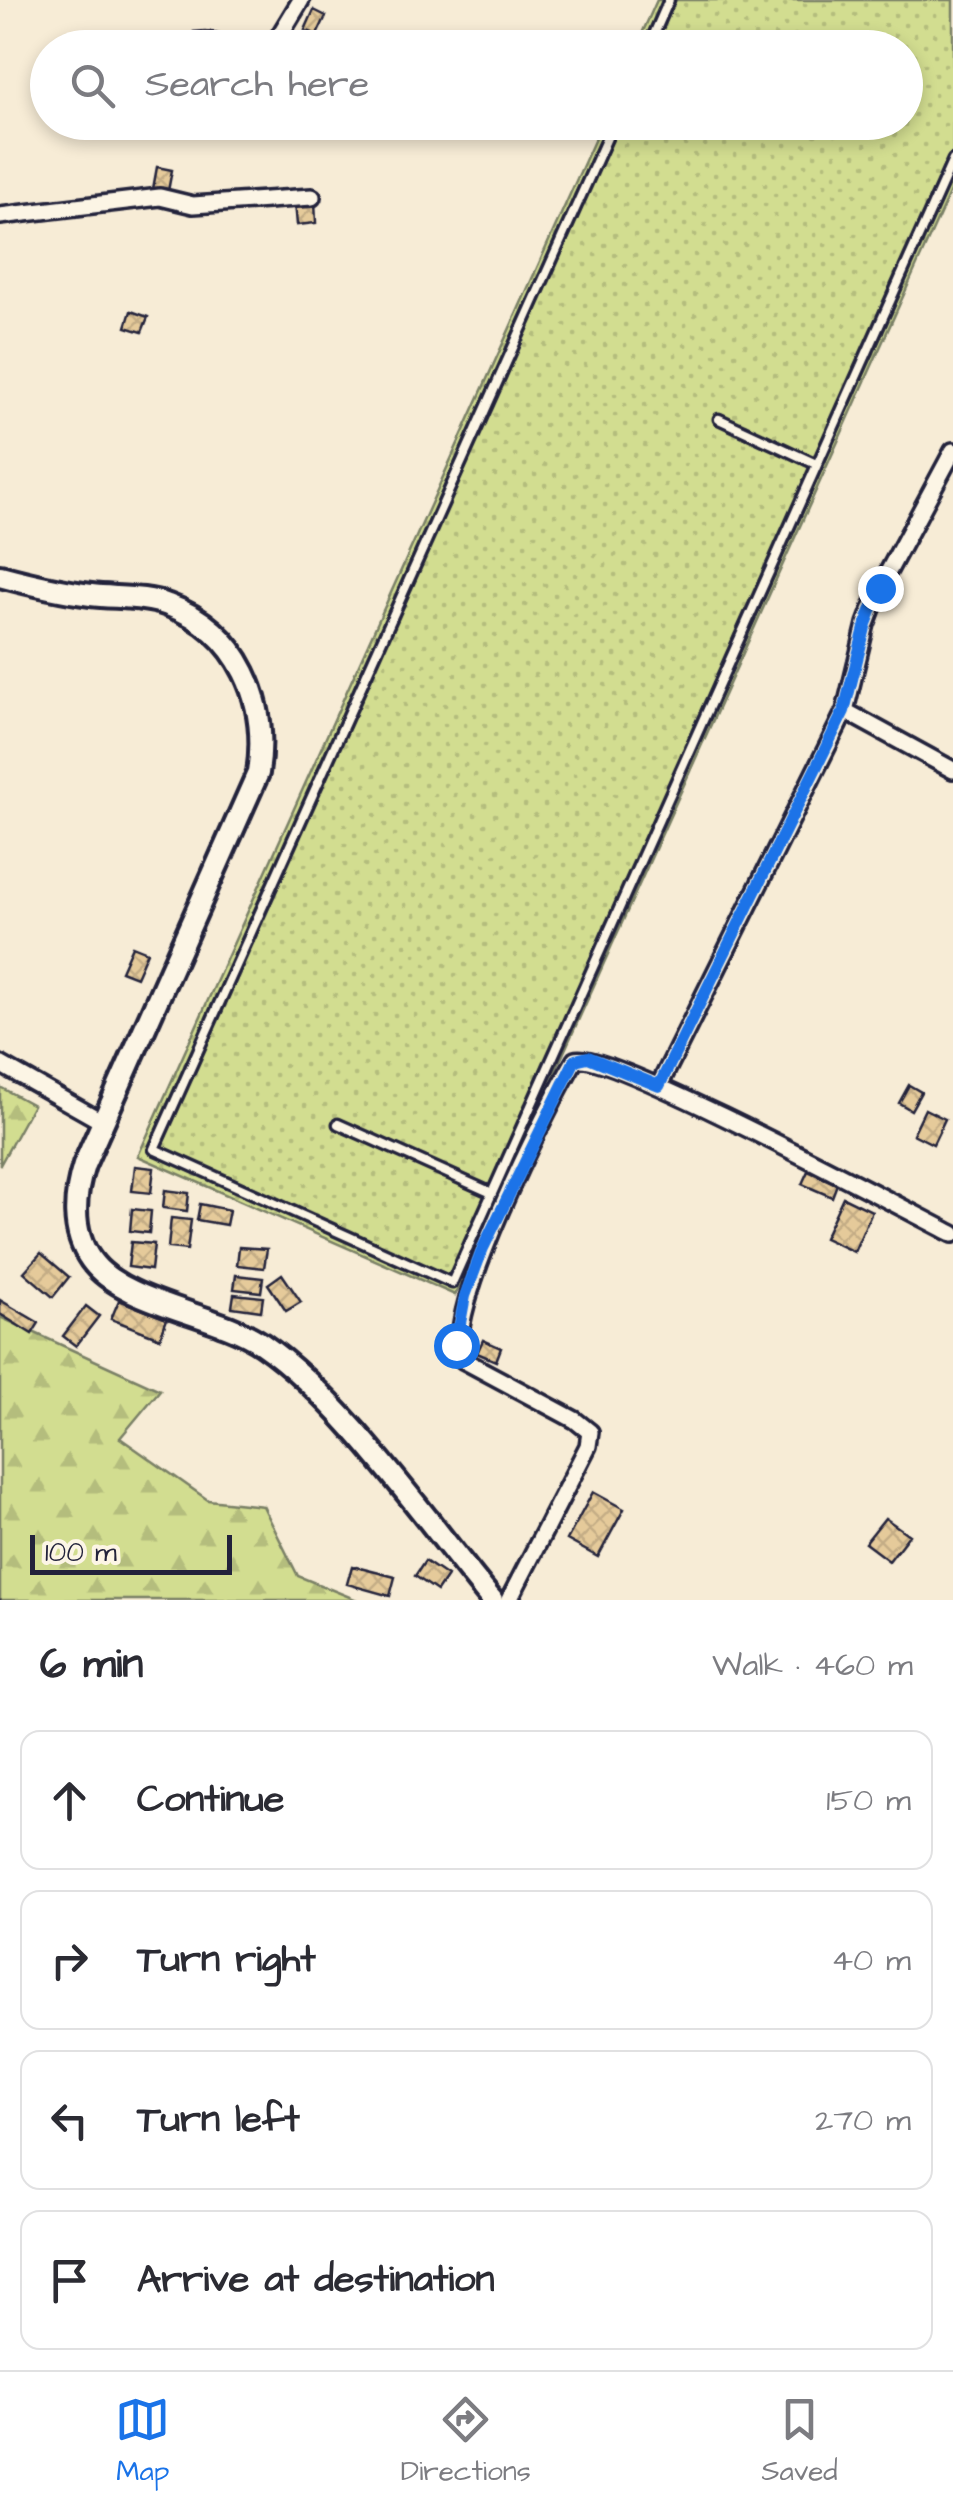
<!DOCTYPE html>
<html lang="en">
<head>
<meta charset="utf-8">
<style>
  body { margin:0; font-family:"Architects Daughter",sans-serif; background:#f7f7f7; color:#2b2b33 }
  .scale { position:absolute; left:30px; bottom:25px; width:202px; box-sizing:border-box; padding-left:10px; border:5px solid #22223b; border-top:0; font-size:28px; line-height:35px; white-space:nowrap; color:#22223b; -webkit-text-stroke:8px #fcf5e5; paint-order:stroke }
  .stop { position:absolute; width:30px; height:30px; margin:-22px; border:8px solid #1a73e8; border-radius:50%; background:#fff }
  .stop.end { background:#1a73e8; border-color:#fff; box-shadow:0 2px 10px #0008 }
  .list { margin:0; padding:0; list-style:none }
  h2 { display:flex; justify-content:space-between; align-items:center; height:130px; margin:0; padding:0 40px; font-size:42px }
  h2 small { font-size:32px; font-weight:400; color:#7c7c81 }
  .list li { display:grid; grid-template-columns:65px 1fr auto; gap:30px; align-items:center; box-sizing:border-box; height:140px; margin:0 20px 20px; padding:0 20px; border:2px solid #e1e1e2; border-radius:20px }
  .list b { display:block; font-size:38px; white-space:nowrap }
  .list em { font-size:32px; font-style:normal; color:#7c7c81 }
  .icon { flex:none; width:55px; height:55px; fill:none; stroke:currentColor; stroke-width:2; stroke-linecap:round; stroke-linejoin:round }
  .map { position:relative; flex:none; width:953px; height:1600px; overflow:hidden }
  .search { position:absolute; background:#fff; box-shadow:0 5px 15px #0003; left:30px; right:30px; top:30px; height:110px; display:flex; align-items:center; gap:25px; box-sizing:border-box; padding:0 35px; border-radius:55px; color:#7c7c81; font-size:38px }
  .sheet { height:770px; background:#fff }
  nav { display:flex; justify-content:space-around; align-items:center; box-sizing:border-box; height:140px; border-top:2px solid #e1e1e2; background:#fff; font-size:28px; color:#7c7c81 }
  nav a { display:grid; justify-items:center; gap:5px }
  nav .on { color:#1a73e8 }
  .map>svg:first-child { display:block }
  .green { fill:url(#green-dots); stroke:#7a8066; stroke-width:2.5 }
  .forest { fill:url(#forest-firs); stroke:#7a8066; stroke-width:2.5 }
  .building { fill:url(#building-cross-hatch); stroke:#22223b; stroke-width:2.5 }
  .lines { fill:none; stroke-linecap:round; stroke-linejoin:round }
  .lane-casing { stroke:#22223b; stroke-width:15 }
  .street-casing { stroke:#22223b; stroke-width:22 }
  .secondary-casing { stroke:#22223b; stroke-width:28 }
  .path { stroke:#22223b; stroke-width:2.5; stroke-dasharray:10 8; stroke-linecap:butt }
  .lane { stroke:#fcf5e5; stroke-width:8 }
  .street { stroke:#fcf5e5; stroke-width:15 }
  .secondary { stroke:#fcf5e5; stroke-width:20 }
  .route { stroke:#1a73e8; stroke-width:12 }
</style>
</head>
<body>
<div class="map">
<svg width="953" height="1600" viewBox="0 0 953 1600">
  <defs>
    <pattern id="green-dots" width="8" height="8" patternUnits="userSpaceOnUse" patternTransform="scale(2.5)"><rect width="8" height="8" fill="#d2dd90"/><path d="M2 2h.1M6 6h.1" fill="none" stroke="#b4bd7d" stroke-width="1.8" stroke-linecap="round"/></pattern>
    <pattern id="forest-firs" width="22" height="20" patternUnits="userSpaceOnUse" patternTransform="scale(2.5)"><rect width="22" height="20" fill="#d2dd90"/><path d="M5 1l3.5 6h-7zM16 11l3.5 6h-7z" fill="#b4bd7d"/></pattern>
    <pattern id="building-cross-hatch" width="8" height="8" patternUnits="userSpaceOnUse" patternTransform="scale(2.5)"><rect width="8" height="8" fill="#e5ca9a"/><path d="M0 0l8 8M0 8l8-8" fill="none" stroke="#c4ad86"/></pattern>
  </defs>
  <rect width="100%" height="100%" fill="#f7ecd6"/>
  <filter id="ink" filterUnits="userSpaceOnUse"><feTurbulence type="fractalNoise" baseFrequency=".01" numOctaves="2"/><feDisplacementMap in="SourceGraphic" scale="20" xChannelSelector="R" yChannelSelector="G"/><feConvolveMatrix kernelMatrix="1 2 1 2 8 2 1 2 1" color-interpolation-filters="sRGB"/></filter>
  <g filter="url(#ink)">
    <!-- green -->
    <path class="green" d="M 657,0 L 953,0 L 953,185 L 455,1295 L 138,1156 L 602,123 L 906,122 L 906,48 L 636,47 Z"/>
    <!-- forest -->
    <path class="forest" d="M 0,1087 L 33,1105 L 0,1165 Z
      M 0,1317 L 160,1390 L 120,1438 L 208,1500 L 263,1506 L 298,1576 L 357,1600 L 0,1600 Z"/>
    <!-- building -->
    <path class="building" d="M 314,10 L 326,16 L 317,35 L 305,30 Z
      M 205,31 L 219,33 L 218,48 L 196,48 L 194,32 Z
      M 157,167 L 172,170 L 168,191 L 153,189 Z
      M 315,201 L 316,223 L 297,225 L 295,202 Z
      M 131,311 L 148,317 L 142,332 L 126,327 Z
      M 132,946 L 147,952 L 136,977 L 121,971 Z
      M 909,1085 L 921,1092 L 911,1110 L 899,1103 Z
      M 925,1109 L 945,1119 L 933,1144 L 913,1134 Z
      M 135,1166 L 154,1168 L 151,1193 L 132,1191 Z
      M 808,1171 L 837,1184 L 832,1197 L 802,1184 Z
      M 165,1190 L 189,1193 L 187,1211 L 163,1208 Z
      M 843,1197 L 872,1211 L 854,1252 L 824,1238 Z
      M 200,1204 L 229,1210 L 226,1225 L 197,1220 Z
      M 132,1209 L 151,1211 L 149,1233 L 130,1231 Z
      M 171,1218 L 191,1220 L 187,1250 L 168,1248 Z
      M 131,1242 L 154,1244 L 151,1270 L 128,1267 Z
      M 239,1247 L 267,1249 L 264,1268 L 237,1265 Z
      M 41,1253 L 69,1277 L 53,1297 L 24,1272 Z
      M 282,1274 L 301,1302 L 286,1311 L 268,1284 Z
      M 236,1275 L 263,1278 L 261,1292 L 234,1289 Z
      M 234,1294 L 263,1297 L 261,1311 L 232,1307 Z
      M 0,1300 L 39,1323 L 32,1334 L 0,1314 Z
      M 119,1300 L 167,1319 L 160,1338 L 111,1319 Z
      M 86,1306 L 99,1316 L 76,1346 L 63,1336 Z
      M 483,1340 L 501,1348 L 496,1361 L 477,1353 Z
      M 593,1492 L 624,1509 L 598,1557 L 567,1540 Z
      M 885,1518 L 909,1535 L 889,1561 L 865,1543 Z
      M 425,1561 L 447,1576 L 437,1591 L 415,1576 Z
      M 352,1566 L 395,1577 L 390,1596 L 347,1584 Z"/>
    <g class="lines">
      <defs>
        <path id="lane" d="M 648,48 L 669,0
          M 614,122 L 154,1149 L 452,1283 L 953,160
          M 719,419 L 816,464
          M 338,1124 L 492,1193"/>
        <path id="street" d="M 272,48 L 301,0
          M 0,216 L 160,197 L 193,205 L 312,197
          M 845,711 L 953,770
          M 0,1064 L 101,1121
          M 659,1086 L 845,711 L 866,624 L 880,587 L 953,451
          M 509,1600 L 588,1446 L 590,1432 L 575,1420 L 463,1360 C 439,1319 548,1106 575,1060 C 605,1048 904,1209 953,1234"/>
        <path id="secondary" d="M 0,576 C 30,584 60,591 91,595 C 115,598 146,596 168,605 C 240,631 269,703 258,773 L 84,1165 C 74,1196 71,1232 91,1260 C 122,1304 217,1313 262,1344 C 342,1399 428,1523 492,1600"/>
      </defs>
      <!-- lane casing -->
      <use href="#lane" class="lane-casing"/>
      <!-- street casing -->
      <use href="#street" class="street-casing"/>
      <!-- secondary casing -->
      <use href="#secondary" class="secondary-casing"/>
      <!-- path -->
      <path class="path" d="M 0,1599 L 1,1600"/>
      <!-- lane -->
      <use href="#lane" class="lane"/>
      <!-- street -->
      <use href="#street" class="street"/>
      <!-- secondary -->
      <use href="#secondary" class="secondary"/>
    </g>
  </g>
  <g class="lines" filter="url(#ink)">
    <!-- route -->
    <path class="route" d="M 456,1345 L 465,1296 L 483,1248 L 575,1060 L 588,1057 L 659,1086 L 844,711 L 866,624 L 880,588"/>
  </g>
</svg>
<div class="scale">100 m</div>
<div class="stop" style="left:456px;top:1345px"></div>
<div class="stop end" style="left:880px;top:588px"></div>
<div class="search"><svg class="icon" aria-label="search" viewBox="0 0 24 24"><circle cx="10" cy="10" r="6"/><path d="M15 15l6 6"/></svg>Search here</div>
</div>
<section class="sheet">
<h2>6 min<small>Walk · 460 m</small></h2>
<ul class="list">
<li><svg class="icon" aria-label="ahead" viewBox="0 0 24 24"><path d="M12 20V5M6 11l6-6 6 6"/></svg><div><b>Continue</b></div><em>150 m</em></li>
<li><svg class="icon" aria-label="right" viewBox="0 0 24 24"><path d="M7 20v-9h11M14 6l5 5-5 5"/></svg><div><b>Turn right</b></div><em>40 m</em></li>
<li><svg class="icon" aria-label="left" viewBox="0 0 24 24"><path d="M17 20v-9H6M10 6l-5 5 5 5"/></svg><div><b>Turn left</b></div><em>270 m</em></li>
<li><svg class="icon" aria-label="arrive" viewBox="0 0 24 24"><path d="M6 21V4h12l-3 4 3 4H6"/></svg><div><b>Arrive at destination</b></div></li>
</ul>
</section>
<nav>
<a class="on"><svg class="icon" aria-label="map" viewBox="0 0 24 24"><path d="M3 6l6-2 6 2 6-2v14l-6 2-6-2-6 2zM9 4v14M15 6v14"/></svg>Map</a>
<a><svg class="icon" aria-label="directions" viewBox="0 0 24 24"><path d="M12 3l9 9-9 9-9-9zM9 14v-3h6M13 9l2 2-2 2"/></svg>Directions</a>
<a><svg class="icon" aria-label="saved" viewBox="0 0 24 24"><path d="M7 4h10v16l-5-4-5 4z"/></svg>Saved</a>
</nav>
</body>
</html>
